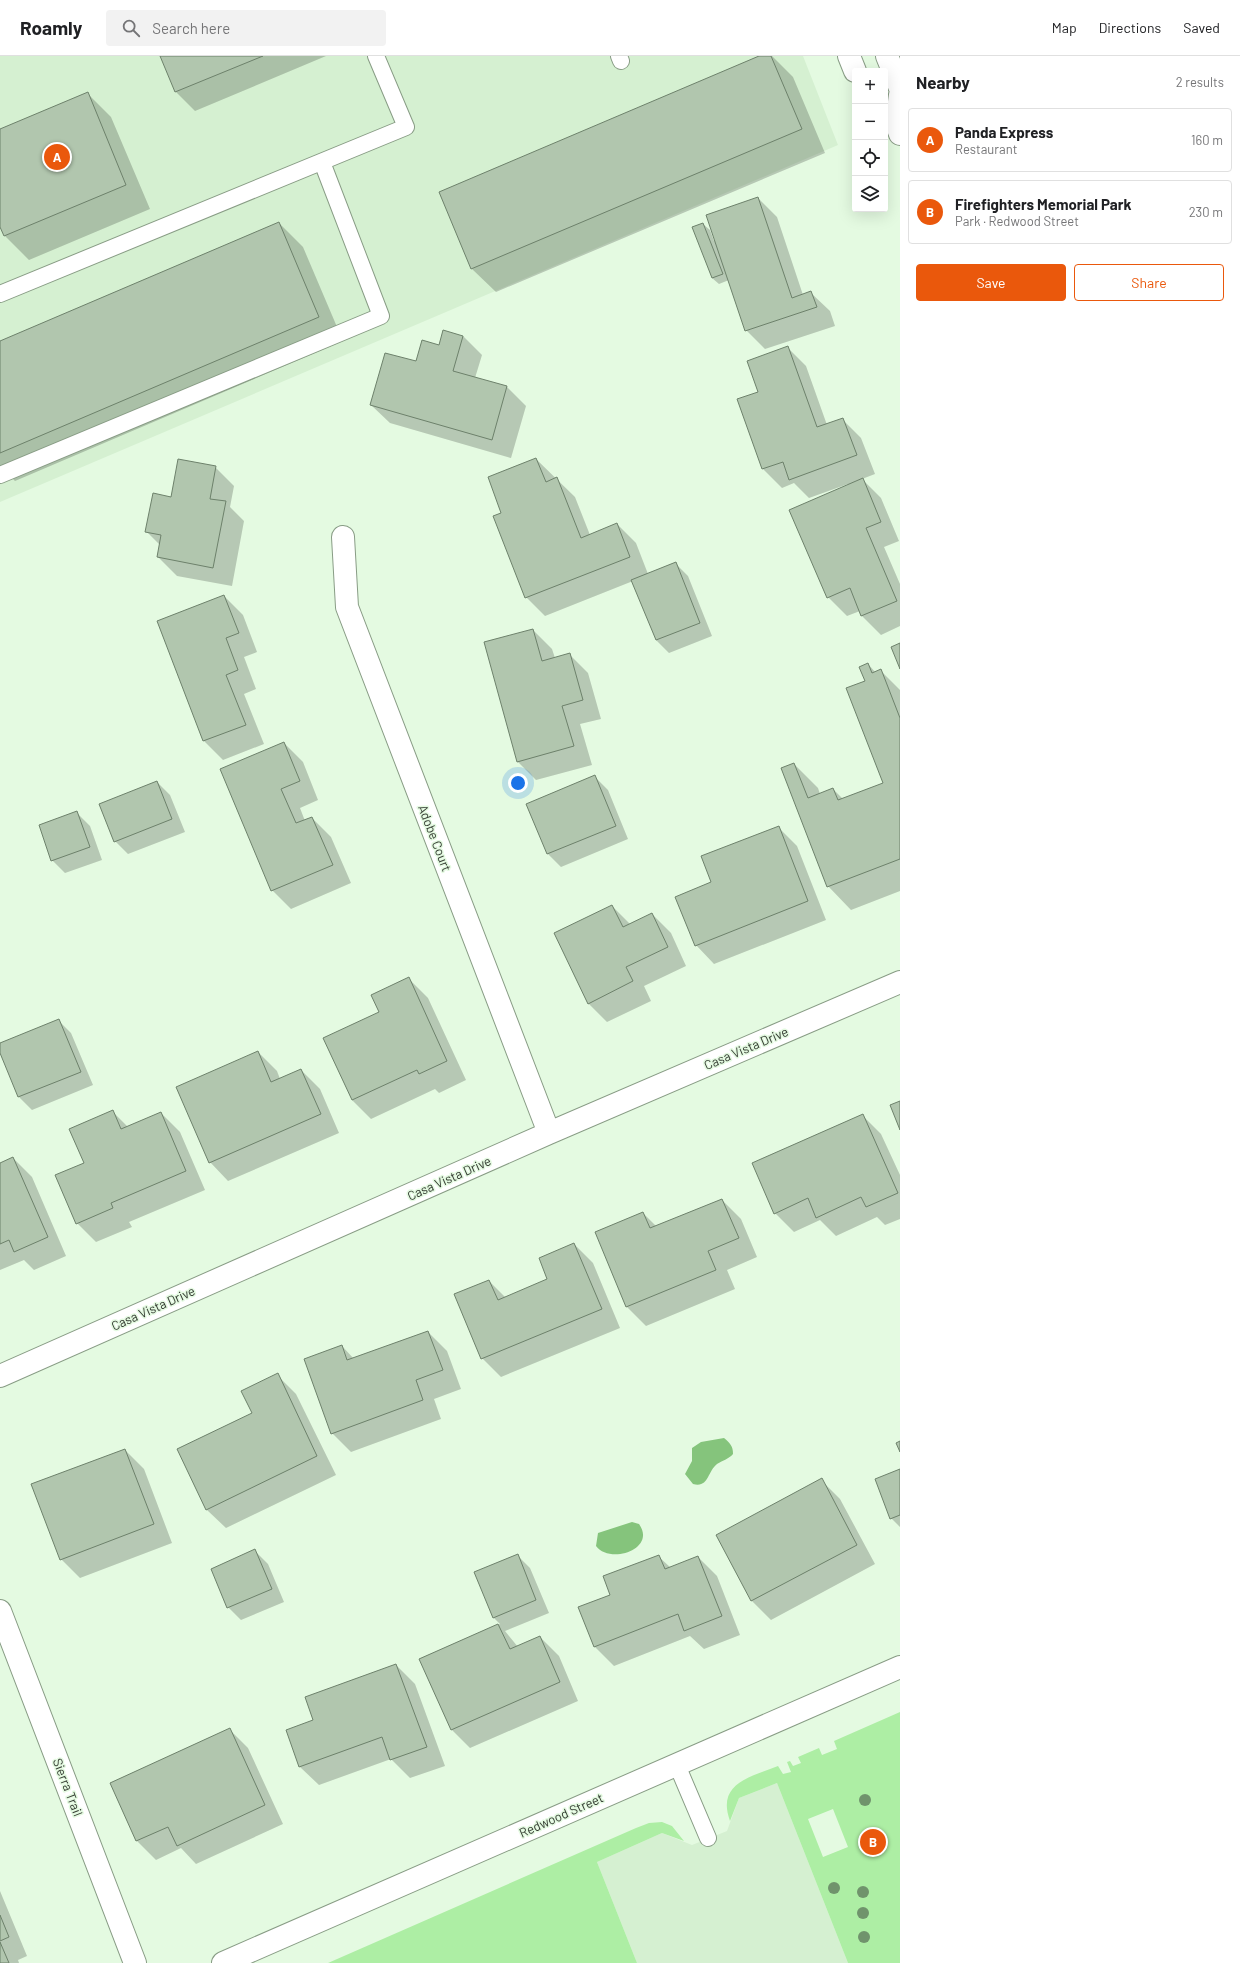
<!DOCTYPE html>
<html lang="en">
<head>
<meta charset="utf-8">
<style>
  body { margin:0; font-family:Barlow,sans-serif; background:#f2f2f2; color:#202124 }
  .controls { position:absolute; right:12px; top:12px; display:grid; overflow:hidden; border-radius:4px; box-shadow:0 4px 16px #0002 }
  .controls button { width:36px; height:36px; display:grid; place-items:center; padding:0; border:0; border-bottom:1px solid #e0e0e0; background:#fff; color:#202124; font:20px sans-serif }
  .you { position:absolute; left:518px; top:727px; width:14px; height:14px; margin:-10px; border:3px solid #fff; border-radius:50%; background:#1a73e8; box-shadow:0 0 0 6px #1a73e833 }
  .badge { display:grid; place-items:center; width:26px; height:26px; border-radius:50%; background:#ea580c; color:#fff; font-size:13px; font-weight:700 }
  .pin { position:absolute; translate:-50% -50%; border:2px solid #fff; box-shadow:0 1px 4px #0006 }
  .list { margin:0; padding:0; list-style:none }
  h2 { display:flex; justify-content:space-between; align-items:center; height:52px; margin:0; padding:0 16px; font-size:17px }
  h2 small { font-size:13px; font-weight:400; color:#757577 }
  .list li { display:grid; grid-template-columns:26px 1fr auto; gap:12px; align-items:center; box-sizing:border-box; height:64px; margin:0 8px 8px; padding:0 8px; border:1px solid #e0e0e0; border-radius:4px }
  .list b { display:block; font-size:15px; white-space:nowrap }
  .list p { margin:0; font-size:13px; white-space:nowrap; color:#757577 }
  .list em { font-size:13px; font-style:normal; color:#757577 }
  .actions { display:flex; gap:8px; padding:12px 16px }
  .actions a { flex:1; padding:9px 0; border:1px solid #ea580c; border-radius:4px; text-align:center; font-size:14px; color:#ea580c }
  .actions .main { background:#ea580c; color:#fff }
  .icon { flex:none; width:22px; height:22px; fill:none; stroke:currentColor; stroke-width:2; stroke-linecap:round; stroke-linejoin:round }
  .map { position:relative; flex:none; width:900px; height:1907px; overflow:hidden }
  header { display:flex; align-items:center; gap:24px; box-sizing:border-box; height:56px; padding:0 20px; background:#fff; border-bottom:1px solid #e0e0e0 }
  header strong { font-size:19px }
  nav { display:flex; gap:22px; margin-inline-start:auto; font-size:14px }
  .search { width:280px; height:36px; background:#f2f2f2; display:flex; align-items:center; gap:10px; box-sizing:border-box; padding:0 14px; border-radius:4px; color:#757577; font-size:15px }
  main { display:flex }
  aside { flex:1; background:#fff }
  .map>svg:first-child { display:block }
  .built { fill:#d5f0d1 }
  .green { fill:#adeea4; fill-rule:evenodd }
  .water { fill:#85c47c }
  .shadow { fill:#0003 }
  .building { fill:#b1c6ae; stroke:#6d816b }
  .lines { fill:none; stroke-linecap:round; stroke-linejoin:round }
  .service-casing { stroke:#889c85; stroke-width:18 }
  .minor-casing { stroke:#889c85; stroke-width:24 }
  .tertiary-casing { stroke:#889c85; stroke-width:24 }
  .secondary-casing { stroke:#889c85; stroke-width:24 }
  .service { stroke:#fff; stroke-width:16 }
  .minor { stroke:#fff; stroke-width:22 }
  .tertiary { stroke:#fff; stroke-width:22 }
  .secondary { stroke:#fff; stroke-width:22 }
  .tree { fill:#70936c }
  .labels { text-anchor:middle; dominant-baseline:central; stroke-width:3; stroke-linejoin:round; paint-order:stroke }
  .street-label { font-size:13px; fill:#353d33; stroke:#e4fae1 }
</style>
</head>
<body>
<header>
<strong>Roamly</strong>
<div class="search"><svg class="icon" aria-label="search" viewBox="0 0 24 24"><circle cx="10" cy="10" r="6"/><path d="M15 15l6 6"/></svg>Search here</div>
<nav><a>Map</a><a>Directions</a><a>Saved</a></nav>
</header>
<main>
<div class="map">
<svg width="900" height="1907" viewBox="0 0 900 1907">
  <rect width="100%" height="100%" fill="#e4fae1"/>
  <!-- built -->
  <path class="built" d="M 0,0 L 803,0 L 838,89 L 0,446 Z
    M 777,1727 L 848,1907 L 637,1907 L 597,1806 L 662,1777 L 692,1789 L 727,1775 L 739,1742 Z"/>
  <!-- green -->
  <path class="green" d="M 900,1656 L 900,1907 L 848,1907 L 777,1727 L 739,1742 L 730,1765 C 716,1727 751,1721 778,1710 L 783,1718 L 791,1716 L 787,1706 L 790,1705 L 793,1710 L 801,1707 L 798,1701 L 819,1692 L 822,1699 L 837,1693 L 834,1685 ZM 833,1753 L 848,1791 L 823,1801 L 808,1763 Z
    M 662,1766 L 672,1770 L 684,1785 L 662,1777 L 597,1806 L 637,1907 L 328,1907 L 636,1772 L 649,1767 Z"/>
  <!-- water -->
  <path class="water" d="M 724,1382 C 730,1387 733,1390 733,1398 C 729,1403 723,1404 717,1408 C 707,1416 709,1432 693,1428 L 685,1418 L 692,1405 L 692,1392 L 701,1386 Z
    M 632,1466 L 639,1468 C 657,1493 610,1509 596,1490 L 598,1477 Z"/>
  <!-- shadow -->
  <path class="shadow" d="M 161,0 L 326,0 L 195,55 L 176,36 Z
    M 761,0 L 772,0 L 793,21 L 825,97 L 496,236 L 472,213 Z
    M 87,37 L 111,61 L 150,153 L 29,204 L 5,180 L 0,169 L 0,74 Z
    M 758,142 L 777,161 L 803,239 L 811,237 L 830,255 L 835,270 L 765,293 L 746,274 L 729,224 L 719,228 L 712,222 L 694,172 L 703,168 L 710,174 L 714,185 L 715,184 Z
    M 279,167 L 303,191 L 343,285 L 15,425 L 0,410 L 0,286 Z
    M 463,280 L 482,299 L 475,322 L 507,331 L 526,350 L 511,402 L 390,367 L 371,349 L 417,307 L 439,290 Z
    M 787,291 L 806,310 L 827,369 L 842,363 L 861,382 L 875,418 L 862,423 L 881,442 L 899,485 L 884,491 L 900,528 L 900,570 L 881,579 L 862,560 L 860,555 L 847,560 L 828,541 L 848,428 L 809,442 L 794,427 L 782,432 L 763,413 L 739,344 L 759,336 Z
    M 536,403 L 575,441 L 590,479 L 617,468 L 636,487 L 648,518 L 675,507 L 688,520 L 712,580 L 669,597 L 656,584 L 633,525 L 545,560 L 526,541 L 503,457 Z
    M 215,411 L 234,430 L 230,451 L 244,465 L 232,530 L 177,520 L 158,501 L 160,489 L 147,476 L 172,442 Z
    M 224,540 L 243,559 L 257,596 L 244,601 L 256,633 L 244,638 L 264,688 L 223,704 L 204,685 L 158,565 Z
    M 533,574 L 552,593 L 555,602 L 569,598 L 588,617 L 601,663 L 580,668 L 592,709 L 536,724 L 517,705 Z
    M 868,608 L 876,617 L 881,615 L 900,634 L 900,835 L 851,854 L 828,830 L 794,708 L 818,732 L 820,738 L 833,733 L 843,743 L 884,728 L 866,625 Z
    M 284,687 L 303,706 L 318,744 L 300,752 L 305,765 L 312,762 L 331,781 L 351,827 L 291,853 L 272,834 Z
    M 595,721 L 608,734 L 628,783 L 561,811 L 548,798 L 528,748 Z
    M 157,726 L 170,739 L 185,776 L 128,798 L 115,785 Z
    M 77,757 L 90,770 L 102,804 L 65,817 L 52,804 Z
    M 778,771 L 797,790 L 826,864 L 714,908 L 696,889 L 712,827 Z
    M 612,850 L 630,868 L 652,858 L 671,877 L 686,910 L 644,930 L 651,945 L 607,966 L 588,947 Z
    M 409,923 L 428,942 L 466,1024 L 439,1037 L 435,1033 L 371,1063 L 352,1044 L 381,957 Z
    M 58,964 L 71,977 L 93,1029 L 32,1054 L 19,1041 L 0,994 L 0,988 Z
    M 258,996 L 277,1015 L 280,1023 L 301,1014 L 320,1033 L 339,1077 L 228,1125 L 210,1106 Z
    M 113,1056 L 128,1071 L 161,1057 L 180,1076 L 205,1134 L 129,1166 L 132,1171 L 96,1186 L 77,1167 L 57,1120 L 85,1107 Z
    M 862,1059 L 881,1078 L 900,1119 L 900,1163 L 885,1169 L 877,1161 L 836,1180 L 820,1164 L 794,1176 L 775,1157 Z
    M 13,1102 L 32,1121 L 66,1200 L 34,1214 L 24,1204 L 0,1214 L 0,1108 Z
    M 722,1144 L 741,1163 L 757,1201 L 727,1214 L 735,1233 L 646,1270 L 627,1251 L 596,1176 L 643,1157 L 657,1171 Z
    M 574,1188 L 593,1207 L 620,1272 L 501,1321 L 482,1302 L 489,1225 L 506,1242 L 549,1224 Z
    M 428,1276 L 447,1295 L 461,1333 L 434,1343 L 441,1363 L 351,1396 L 332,1377 L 342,1290 L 354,1303 Z
    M 277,1319 L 296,1338 L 336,1419 L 226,1472 L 207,1454 L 253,1358 Z
    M 125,1394 L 144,1413 L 172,1487 L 80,1522 L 61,1503 Z
    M 900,1414 L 900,1471 L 891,1462 Z
    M 821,1424 L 840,1443 L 875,1508 L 771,1564 L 752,1545 L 718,1480 Z
    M 255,1495 L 268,1508 L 284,1546 L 241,1564 L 228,1551 Z
    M 517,1499 L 530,1512 L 549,1557 L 505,1575 L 518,1591 L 540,1581 L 559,1600 L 578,1645 L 470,1692 L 451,1673 L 420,1603 L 500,1568 L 494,1562 Z
    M 658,1500 L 671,1512 L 698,1501 L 717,1520 L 740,1579 L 704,1593 L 690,1580 L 614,1610 L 595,1591 L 580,1552 L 611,1539 Z
    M 396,1609 L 415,1628 L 445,1710 L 410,1722 L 391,1703 L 319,1729 L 300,1711 L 314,1665 Z
    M 229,1673 L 248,1692 L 283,1768 L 196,1808 L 181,1792 L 156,1804 L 137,1785 L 111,1727 Z
    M 0,1835 L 27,1900 L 18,1904 L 19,1907 L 0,1907 Z"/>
  <!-- building -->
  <path class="building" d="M 160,0 L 263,0 L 175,36 Z
    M 759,0 L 771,0 L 802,73 L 471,213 L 439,136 Z
    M 88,36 L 126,129 L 4,180 L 0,171 L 0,73 Z
    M 758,141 L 792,242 L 811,235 L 817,251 L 745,275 L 706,159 Z
    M 279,166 L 319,261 L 0,397 L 0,285 Z
    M 703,167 L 723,218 L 712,222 L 692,171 Z
    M 443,274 L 463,280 L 453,315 L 507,330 L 492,384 L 370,349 L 385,297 L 416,305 L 422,284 L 439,289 Z
    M 788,290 L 817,371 L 843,362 L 857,399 L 789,424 L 783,406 L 762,413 L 737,343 L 758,336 L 747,305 Z
    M 536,402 L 546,426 L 557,421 L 581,482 L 617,467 L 630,501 L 525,542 L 493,460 L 501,457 L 488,421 Z
    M 178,403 L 216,410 L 210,443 L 226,445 L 213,512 L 157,501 L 161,479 L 145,476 L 153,437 L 171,441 Z
    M 863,422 L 881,466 L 866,472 L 897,545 L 861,560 L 850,532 L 827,542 L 789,454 Z
    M 676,506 L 700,567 L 656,584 L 631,524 Z
    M 224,539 L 239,577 L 226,582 L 238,614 L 226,619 L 246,669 L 203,685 L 157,565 Z
    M 533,573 L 542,605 L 570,597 L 583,644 L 562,650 L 574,690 L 517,706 L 484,586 Z
    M 900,587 L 900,613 L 891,591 Z
    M 868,607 L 872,617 L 881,613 L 900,662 L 900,803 L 827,831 L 781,712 L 794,707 L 808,742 L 833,732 L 838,744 L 883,727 L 846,632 L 865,625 L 859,611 Z
    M 284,686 L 300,725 L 281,733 L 296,767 L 312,761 L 333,809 L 271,835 L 220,713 Z
    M 595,719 L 616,770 L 547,798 L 526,748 Z
    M 157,725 L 172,763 L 114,786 L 99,748 Z
    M 77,755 L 90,791 L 51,805 L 39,769 Z
    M 779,770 L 808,845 L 695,890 L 675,841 L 711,826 L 701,800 Z
    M 612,849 L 623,871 L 652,857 L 668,891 L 626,911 L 633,925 L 588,948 L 554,877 Z
    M 409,921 L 447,1005 L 419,1018 L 417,1014 L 352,1044 L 323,982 L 379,956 L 371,939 Z
    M 59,963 L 81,1016 L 18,1041 L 0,997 L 0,987 Z
    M 258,995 L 271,1026 L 301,1013 L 321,1058 L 209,1107 L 176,1031 Z
    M 900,1045 L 900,1074 L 890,1049 Z
    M 113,1054 L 121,1073 L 161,1056 L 186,1115 L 111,1147 L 113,1152 L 76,1168 L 55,1119 L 84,1107 L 69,1073 Z
    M 863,1058 L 898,1137 L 866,1151 L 861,1141 L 816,1162 L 808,1142 L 774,1158 L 752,1107 Z
    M 13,1101 L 48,1181 L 14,1196 L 9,1184 L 0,1188 L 0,1107 Z
    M 722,1143 L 739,1182 L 708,1195 L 716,1214 L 626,1251 L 595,1176 L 643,1156 L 650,1172 Z
    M 574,1187 L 602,1253 L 481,1303 L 454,1238 L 489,1224 L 498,1244 L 547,1223 L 539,1202 Z
    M 428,1275 L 443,1314 L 416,1324 L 423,1344 L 331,1378 L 304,1303 L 342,1289 L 347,1304 Z
    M 278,1317 L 317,1400 L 206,1454 L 177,1393 L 252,1357 L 241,1335 Z
    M 900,1385 L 900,1396 L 896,1387 Z
    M 125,1393 L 154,1468 L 60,1504 L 31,1428 Z
    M 900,1413 L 900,1459 L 890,1463 L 875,1423 Z
    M 822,1422 L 857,1489 L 751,1545 L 716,1479 Z
    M 255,1493 L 272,1533 L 227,1552 L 211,1513 Z
    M 518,1498 L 536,1544 L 493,1562 L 474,1516 Z
    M 659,1499 L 665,1513 L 698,1500 L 722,1560 L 684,1575 L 678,1558 L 594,1591 L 578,1551 L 610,1539 L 603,1520 Z
    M 498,1568 L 510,1593 L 540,1580 L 560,1626 L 451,1674 L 419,1603 Z
    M 396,1608 L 427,1691 L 390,1704 L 382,1681 L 299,1711 L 286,1674 L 313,1664 L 305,1641 Z
    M 230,1672 L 265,1749 L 177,1790 L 168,1771 L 136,1785 L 110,1727 Z
    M 0,1859 L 9,1881 L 0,1885 Z
    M 0,1886 L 9,1907 L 0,1907 Z"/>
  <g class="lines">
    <defs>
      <path id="service" d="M 619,0 L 621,5
        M 0,238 L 406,71 L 376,0
        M 0,419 L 381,260 L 322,106
        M 677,1709 L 708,1782"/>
      <path id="minor" d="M 343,481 L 347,551 L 549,1077
        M 0,1320 L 549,1077 L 900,926
        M 0,1555 L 135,1907"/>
      <path id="tertiary" d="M 223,1907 L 900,1611"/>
      <path id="secondary" d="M 849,0 L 855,15
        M 887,0 L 900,32
        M 900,39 L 896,67 L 900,78"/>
    </defs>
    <!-- service casing -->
    <use href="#service" class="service-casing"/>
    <!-- minor casing -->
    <use href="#minor" class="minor-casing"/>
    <!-- tertiary casing -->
    <use href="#tertiary" class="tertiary-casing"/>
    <!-- secondary casing -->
    <use href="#secondary" class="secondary-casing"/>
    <!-- service -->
    <use href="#service" class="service"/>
    <!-- minor -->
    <use href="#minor" class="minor"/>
    <!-- tertiary -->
    <use href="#tertiary" class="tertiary"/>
    <!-- secondary -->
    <use href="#secondary" class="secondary"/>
  </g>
  <!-- trees -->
  <g class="tree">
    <circle cx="865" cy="1744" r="6"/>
    <circle cx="834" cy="1832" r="6"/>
    <circle cx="863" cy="1836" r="6"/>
    <circle cx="863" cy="1857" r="6"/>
    <circle cx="864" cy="1881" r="6"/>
  </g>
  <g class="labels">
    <!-- street labels -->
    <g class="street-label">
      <text transform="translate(435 782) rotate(69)">Adobe Court</text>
      <text transform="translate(746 992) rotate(-23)">Casa Vista Drive</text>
      <text transform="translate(449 1122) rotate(-24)">Casa Vista Drive</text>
      <text transform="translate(153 1252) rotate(-24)">Casa Vista Drive</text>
      <text transform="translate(68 1731) rotate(69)">Sierra Trail</text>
      <text transform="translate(561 1759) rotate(-24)">Redwood Street</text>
    </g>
  </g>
</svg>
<div class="controls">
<button>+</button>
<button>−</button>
<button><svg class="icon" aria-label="locate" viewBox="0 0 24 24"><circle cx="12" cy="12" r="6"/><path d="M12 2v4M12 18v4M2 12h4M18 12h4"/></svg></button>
<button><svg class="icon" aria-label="layers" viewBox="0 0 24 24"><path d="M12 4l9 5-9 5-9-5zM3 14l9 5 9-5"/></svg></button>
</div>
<div class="you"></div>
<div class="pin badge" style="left:57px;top:101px">A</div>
<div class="pin badge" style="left:873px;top:1786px">B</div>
</div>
<aside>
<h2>Nearby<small>2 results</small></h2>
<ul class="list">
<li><span class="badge">A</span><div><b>Panda Express</b><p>Restaurant</p></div><em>160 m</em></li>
<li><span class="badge">B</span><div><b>Firefighters Memorial Park</b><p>Park · Redwood Street</p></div><em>230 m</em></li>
</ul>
<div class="actions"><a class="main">Save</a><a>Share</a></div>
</aside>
</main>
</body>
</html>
